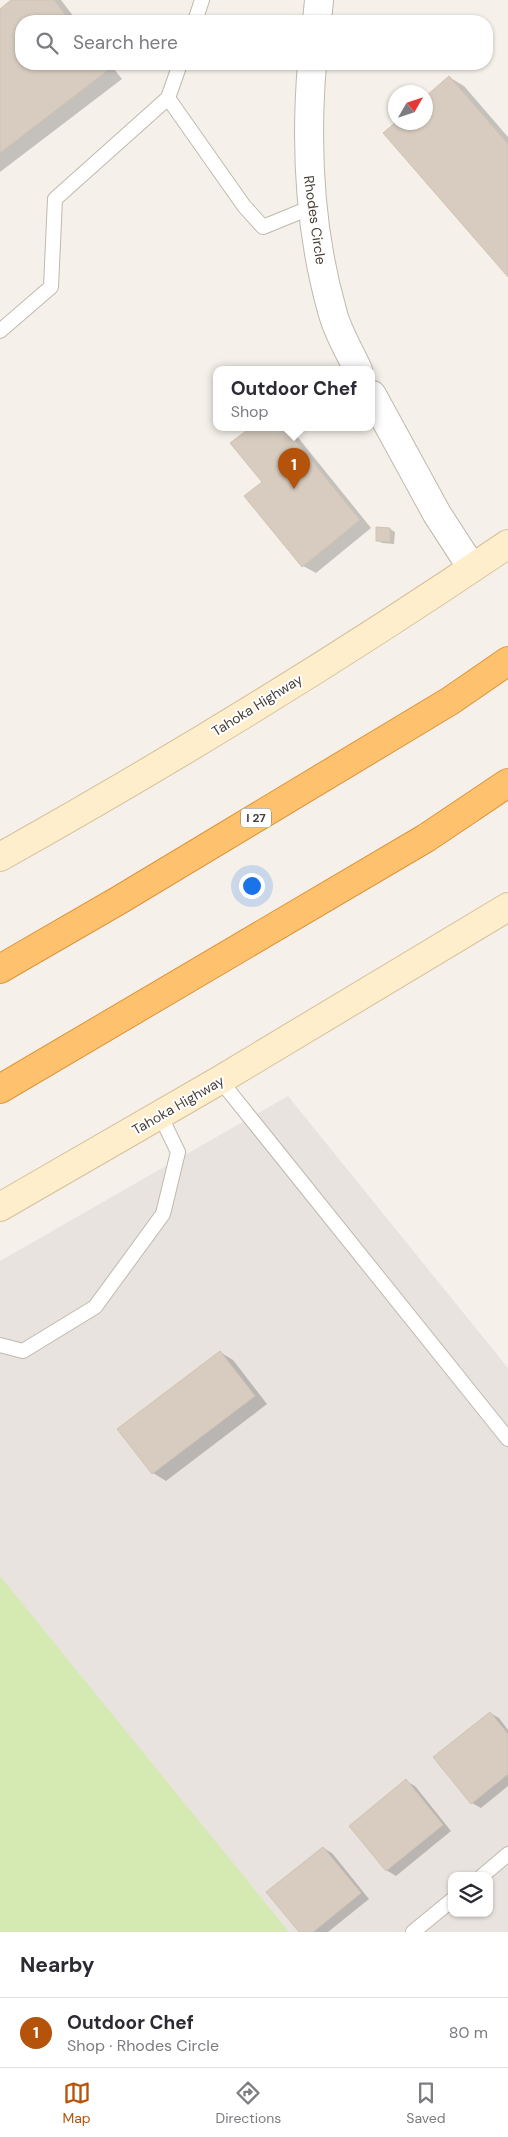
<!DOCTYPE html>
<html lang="en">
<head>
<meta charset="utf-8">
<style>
  body { margin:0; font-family:"DM Sans",sans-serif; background:#f2f2f3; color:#2b2b33 }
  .controls { position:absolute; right:15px; bottom:15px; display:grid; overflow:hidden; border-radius:10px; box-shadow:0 1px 4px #0004 }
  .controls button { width:45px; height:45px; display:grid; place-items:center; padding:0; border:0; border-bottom:1px solid #e1e1e2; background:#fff; color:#2b2b33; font:25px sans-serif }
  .compass { position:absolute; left:388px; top:85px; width:45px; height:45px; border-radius:50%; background:#fff; box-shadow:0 1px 4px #0004; rotate:51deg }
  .you { position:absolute; left:251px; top:885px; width:18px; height:18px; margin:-12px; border:4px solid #fff; border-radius:50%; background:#1a73e8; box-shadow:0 0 0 8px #1a73e833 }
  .badge { display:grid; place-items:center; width:32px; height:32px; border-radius:50%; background:#b45309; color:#fff; font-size:16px; font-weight:700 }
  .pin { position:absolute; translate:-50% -41px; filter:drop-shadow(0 1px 2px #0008) }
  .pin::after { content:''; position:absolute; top:26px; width:18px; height:15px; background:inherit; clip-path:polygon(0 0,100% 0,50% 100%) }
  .popup { position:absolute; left:213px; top:366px; width:162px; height:65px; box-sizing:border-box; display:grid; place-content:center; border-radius:10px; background:#fff; filter:drop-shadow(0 1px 4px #0005); font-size:16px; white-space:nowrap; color:#7c7c81 }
  .popup b { font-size:19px; color:#2b2b33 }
  .popup::after { content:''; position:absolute; left:50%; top:100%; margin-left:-10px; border:10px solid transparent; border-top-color:#fff }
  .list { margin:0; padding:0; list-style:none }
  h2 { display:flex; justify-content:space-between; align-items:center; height:65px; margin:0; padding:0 20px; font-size:21px }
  h2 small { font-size:16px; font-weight:400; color:#7c7c81 }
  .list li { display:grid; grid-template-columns:32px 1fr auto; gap:15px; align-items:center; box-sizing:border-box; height:70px; padding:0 20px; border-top:1px solid #e1e1e2 }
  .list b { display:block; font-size:19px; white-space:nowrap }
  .list p { margin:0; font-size:16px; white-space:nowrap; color:#7c7c81 }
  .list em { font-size:16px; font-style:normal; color:#7c7c81 }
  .icon { flex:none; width:28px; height:28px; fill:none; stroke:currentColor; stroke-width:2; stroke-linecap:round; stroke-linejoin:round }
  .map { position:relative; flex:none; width:508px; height:1932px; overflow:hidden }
  .search { position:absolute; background:#fff; box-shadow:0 1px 4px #0004; left:15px; right:15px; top:15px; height:55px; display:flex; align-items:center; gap:12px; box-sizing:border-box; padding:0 18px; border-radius:20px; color:#7c7c81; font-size:19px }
  .sheet { height:135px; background:#fff }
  nav { display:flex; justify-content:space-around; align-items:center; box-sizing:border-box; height:70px; border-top:1px solid #e1e1e2; background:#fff; font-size:14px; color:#7c7c81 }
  nav a { display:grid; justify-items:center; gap:2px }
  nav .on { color:#b45309 }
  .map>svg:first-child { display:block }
  .industrial { fill:#e8e3df; fill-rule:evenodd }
  .green { fill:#d5e9b3 }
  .shadow { fill:#0003 }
  .building { fill:#d7ccbf; stroke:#d2c3b3 }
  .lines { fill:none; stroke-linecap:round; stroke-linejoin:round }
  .lane-casing { stroke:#c1b8ad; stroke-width:16 }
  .street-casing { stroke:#c1b8ad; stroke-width:30 }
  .secondary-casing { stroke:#d5c09a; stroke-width:30 }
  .highway-casing { stroke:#de943b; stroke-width:30 }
  .lane { stroke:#fff; stroke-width:14 }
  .street { stroke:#fff; stroke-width:28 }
  .secondary { stroke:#ffeecb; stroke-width:28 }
  .highway { stroke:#fec16d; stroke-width:28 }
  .labels { text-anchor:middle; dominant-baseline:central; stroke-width:4; stroke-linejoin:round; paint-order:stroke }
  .shield { fill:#fff; stroke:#807a74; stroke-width:1 }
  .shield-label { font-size:12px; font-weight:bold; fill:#494138 }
  .street-label { font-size:14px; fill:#494138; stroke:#fff }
</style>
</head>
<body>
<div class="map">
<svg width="508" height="1932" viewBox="0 0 508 1932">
  <rect width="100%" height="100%" fill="#f5f1ea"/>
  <!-- industrial -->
  <path class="industrial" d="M 288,1096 L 508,1368 L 508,1932 L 287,1932 L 0,1577 L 0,1261 ZM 452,1876 L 489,1876 L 489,1913 L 452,1913 Z"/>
  <!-- green -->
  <path class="green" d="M 0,1576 L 289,1932 L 0,1932 Z"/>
  <!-- shadow -->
  <path class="shadow" d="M 13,0 L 61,0 L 77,21 L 21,21 L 21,64 L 110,64 L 122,79 L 0,172 L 0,10 Z
    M 449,77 L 464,86 L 508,137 L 508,276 L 426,122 L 426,98 Z
    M 252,428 L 295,428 L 292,430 L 371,528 L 316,573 L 303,566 L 263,482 L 232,444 Z
    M 390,529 L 395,532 L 394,544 L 382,543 L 377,540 Z
    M 220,1352 L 233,1360 L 267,1404 L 166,1481 L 153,1473 L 119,1429 Z
    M 490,1713 L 499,1718 L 508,1730 L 508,1786 L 481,1808 L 472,1803 Z
    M 406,1781 L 415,1786 L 451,1831 L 396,1876 L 386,1870 Z
    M 323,1848 L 332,1853 L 369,1899 L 328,1932 L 300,1932 Z"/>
  <!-- building -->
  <path class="building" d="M 11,0 L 54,0 L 70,21 L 21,21 L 21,64 L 103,64 L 108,70 L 0,153 L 0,9 Z
    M 449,76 L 508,144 L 508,277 L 383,133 L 396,122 L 426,122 L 426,96 Z
    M 250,428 L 285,428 L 360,520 L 302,567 L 244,496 L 262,482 L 230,443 Z
    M 376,527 L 390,528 L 390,542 L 376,541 Z
    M 220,1351 L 255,1396 L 152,1474 L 117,1429 Z
    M 490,1712 L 508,1734 L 508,1774 L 471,1804 L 433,1757 Z
    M 406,1779 L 443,1825 L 386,1871 L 349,1826 Z
    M 323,1847 L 361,1893 L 313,1932 L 299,1932 L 266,1892 Z"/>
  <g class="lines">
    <defs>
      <path id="lane" d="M 195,21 L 202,0
        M 180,64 L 168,98 L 244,206 L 263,227 L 312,207
        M 0,331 L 51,287 L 55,199 L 168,98
        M 220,1080 L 508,1439
        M 0,1345 L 23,1351 L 95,1307 L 163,1214 L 178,1152 L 160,1115
        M 482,1876 L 508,1854
        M 413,1932 L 452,1900"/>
      <path id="street" d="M 317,21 L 319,0
        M 312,64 C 305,149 309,231 333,314 C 338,333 350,352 358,370
        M 372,395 L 437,514 L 472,568"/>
      <path id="secondary" d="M 0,857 C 173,760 343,656 508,544
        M 0,1207 L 220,1080 L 508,907"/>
      <path id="highway" d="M 0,969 L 121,899 L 450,701 L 508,661
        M 0,1089 L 426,838 L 508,783"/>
    </defs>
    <!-- lane casing -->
    <use href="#lane" class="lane-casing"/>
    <!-- street casing -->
    <use href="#street" class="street-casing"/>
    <!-- secondary casing -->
    <use href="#secondary" class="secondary-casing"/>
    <!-- highway casing -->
    <use href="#highway" class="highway-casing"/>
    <!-- lane -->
    <use href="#lane" class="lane"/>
    <!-- street -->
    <use href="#street" class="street"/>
    <!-- secondary -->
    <use href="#secondary" class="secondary"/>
    <!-- highway -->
    <use href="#highway" class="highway"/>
  </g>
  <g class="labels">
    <!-- shield labels -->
    <rect class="shield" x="241" y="808.5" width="30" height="19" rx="4"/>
    <g class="shield-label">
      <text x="256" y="818">I 27</text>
    </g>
    <!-- street labels -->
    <g class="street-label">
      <text transform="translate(315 220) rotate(82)">Rhodes Circle</text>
      <text transform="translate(257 705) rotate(-32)">Tahoka Highway</text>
      <text transform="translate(178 1105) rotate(-30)">Tahoka Highway</text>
    </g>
  </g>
</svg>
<div class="controls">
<button><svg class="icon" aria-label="layers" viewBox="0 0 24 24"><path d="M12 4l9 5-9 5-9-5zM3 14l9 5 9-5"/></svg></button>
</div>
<svg class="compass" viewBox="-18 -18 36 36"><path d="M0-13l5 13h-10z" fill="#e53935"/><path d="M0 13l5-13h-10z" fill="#7c7c81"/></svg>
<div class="you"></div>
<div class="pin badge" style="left:294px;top:489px">1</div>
<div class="popup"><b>Outdoor Chef</b>Shop</div>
<div class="search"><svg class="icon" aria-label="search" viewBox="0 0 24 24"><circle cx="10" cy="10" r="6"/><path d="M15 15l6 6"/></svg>Search here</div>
</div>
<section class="sheet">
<h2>Nearby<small></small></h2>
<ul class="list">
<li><span class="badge">1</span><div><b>Outdoor Chef</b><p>Shop · Rhodes Circle</p></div><em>80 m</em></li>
</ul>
</section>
<nav>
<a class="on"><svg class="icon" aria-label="map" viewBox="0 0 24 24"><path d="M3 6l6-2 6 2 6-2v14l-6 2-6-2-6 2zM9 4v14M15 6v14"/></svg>Map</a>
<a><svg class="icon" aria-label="directions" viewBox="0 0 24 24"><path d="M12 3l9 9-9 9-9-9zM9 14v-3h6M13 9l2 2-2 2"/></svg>Directions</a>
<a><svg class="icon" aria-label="saved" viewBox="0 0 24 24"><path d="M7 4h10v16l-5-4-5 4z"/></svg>Saved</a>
</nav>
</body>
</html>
